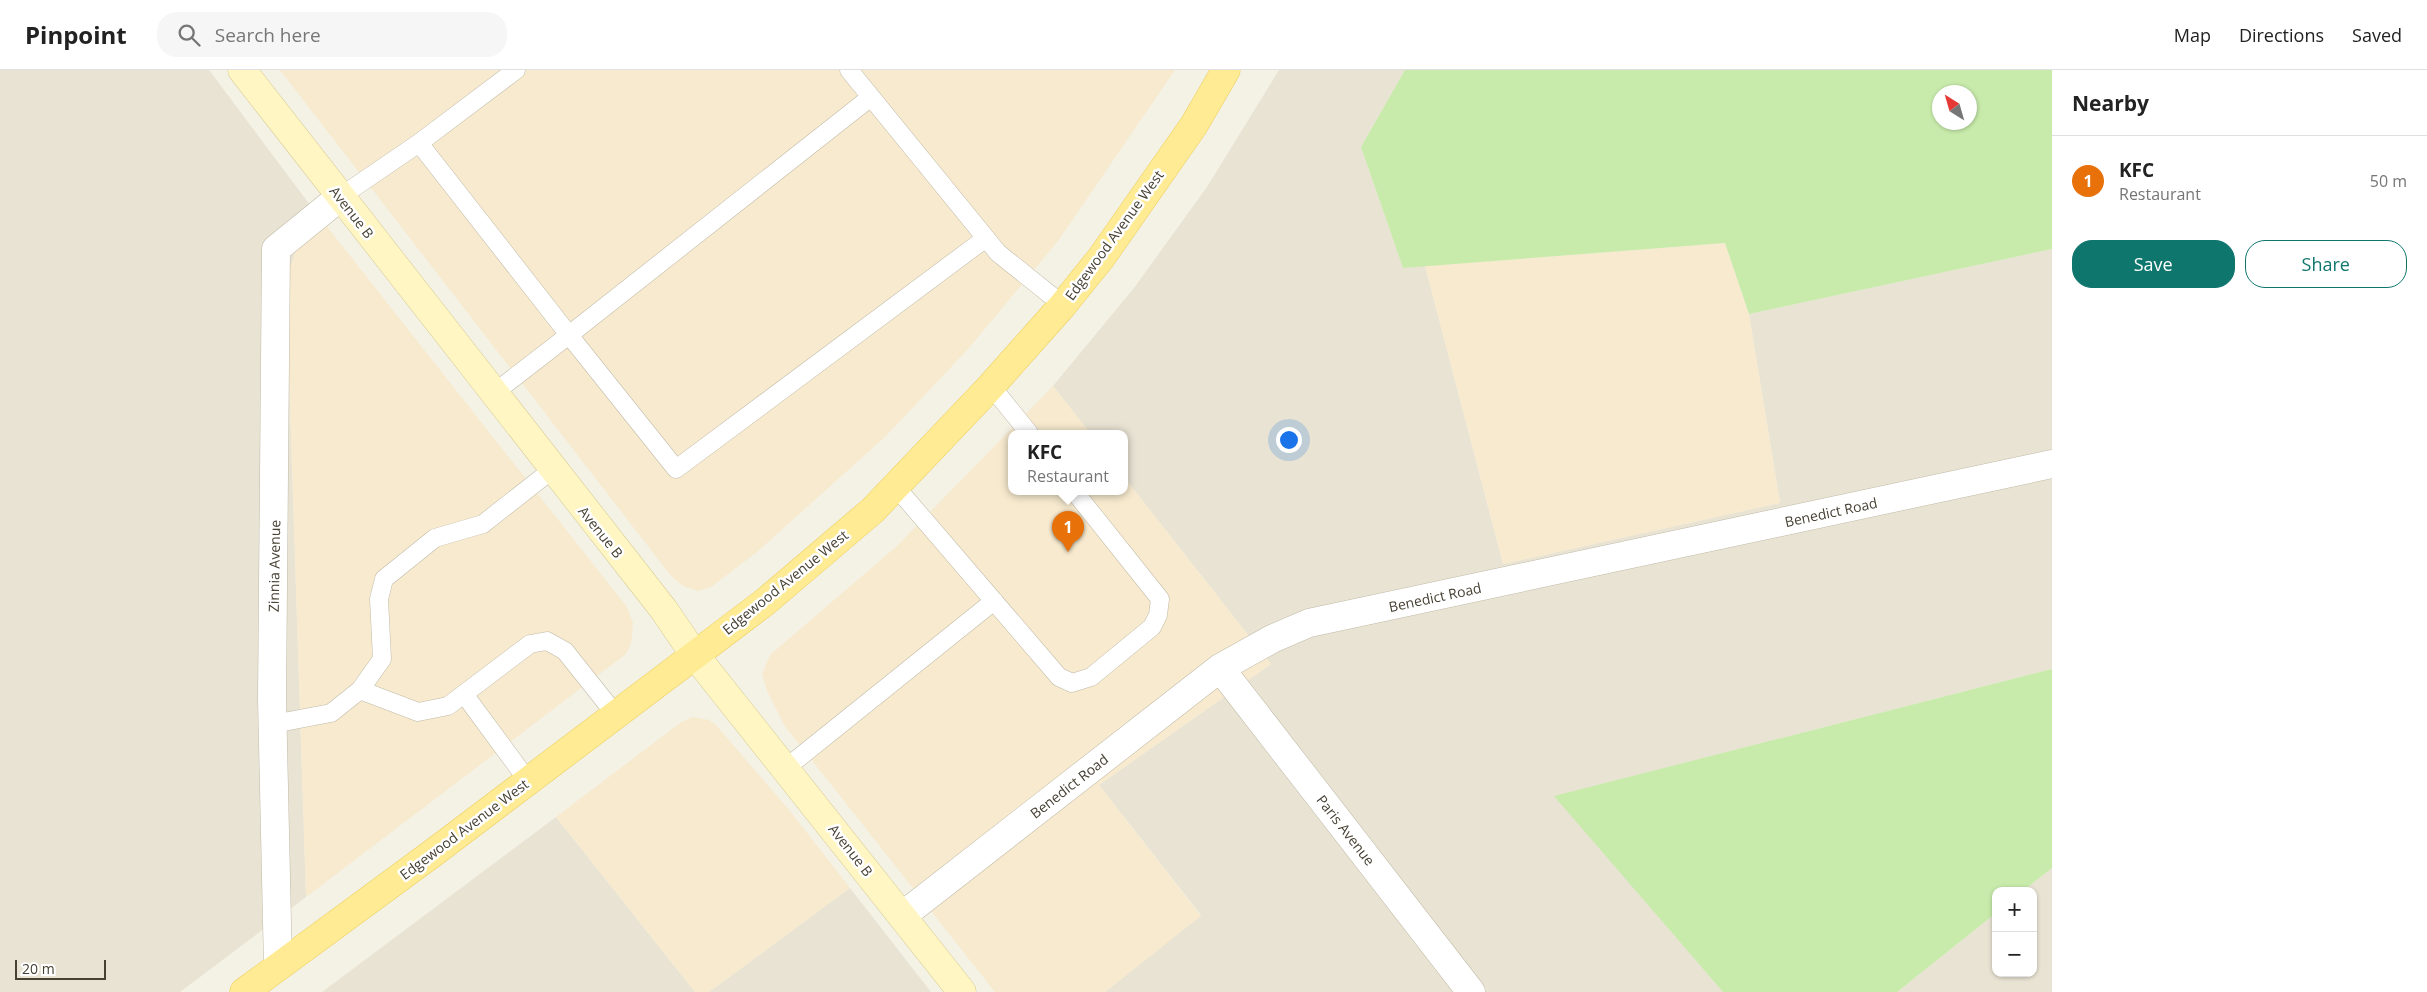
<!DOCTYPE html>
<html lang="en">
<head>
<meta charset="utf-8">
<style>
  body { margin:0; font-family:"Open Sans",sans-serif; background:#f6f6f6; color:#222 }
  .controls { position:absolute; right:15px; bottom:15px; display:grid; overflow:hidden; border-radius:10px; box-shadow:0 1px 4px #0004 }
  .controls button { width:45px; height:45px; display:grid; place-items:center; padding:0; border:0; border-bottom:1px solid #e0e0e0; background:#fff; color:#222; font:25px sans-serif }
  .compass { position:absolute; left:1932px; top:15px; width:45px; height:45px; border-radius:50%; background:#fff; box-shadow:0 1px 4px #0004; rotate:323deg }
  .scale { position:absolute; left:15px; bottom:12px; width:91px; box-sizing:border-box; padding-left:5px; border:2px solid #474134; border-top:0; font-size:14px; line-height:18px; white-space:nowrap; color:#474134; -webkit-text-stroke:4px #fff; paint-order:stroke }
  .you { position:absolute; left:1288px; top:369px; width:18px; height:18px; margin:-12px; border:4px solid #fff; border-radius:50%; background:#1a73e8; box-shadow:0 0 0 8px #1a73e833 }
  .badge { display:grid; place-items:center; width:32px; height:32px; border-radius:50%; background:#0f766e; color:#fff; font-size:16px; font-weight:700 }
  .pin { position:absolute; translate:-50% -41px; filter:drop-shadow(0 1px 2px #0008) }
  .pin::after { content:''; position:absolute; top:26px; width:18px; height:15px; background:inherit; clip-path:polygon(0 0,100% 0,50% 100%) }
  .popup { position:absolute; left:1008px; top:360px; width:120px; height:65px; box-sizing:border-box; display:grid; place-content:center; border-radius:10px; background:#fff; filter:drop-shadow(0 1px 4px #0005); font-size:16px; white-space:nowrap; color:#767676 }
  .popup b { font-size:19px; color:#222 }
  .popup::after { content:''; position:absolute; left:50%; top:100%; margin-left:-10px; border:10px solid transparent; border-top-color:#fff }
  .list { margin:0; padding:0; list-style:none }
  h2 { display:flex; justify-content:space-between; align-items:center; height:65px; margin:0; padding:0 20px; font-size:21px }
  h2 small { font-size:16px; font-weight:400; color:#767676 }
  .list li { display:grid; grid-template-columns:32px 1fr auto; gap:15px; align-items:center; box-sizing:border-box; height:90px; padding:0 20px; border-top:1px solid #e0e0e0 }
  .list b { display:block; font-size:19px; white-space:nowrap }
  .list p { margin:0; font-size:16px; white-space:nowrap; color:#767676 }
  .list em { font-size:16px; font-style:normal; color:#767676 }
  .actions { display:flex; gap:10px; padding:15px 20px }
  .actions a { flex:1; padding:11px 0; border:1px solid #0f766e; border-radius:20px; text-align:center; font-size:18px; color:#0f766e }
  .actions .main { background:#0f766e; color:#fff }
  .icon { flex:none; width:28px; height:28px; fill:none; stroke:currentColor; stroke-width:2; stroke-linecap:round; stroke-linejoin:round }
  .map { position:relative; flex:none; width:2052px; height:922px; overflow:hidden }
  header { display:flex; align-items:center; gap:30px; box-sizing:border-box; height:70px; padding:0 25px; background:#fff; border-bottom:1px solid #e0e0e0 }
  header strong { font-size:24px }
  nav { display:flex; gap:28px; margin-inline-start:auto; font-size:18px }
  .search { width:350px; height:45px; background:#f6f6f6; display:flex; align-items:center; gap:12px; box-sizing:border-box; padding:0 18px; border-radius:20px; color:#767676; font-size:19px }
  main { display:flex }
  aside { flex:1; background:#fff }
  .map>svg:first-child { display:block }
  .residential { fill:#e8e3d3 }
  .commercial { fill:#f7eacf }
  .green { fill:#c8ebab; fill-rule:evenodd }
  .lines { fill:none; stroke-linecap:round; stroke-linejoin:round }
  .lane-casing { stroke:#c0baa7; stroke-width:19 }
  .street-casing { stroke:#c0baa7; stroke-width:29 }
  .secondary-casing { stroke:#d7cb92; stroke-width:29 }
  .primary-casing { stroke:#ebce5c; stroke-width:29 }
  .lane { stroke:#fff; stroke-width:18 }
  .street { stroke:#fff; stroke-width:28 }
  .secondary { stroke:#fff6c4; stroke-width:28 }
  .primary { stroke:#ffeb93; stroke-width:28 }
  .labels { text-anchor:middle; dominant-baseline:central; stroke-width:5; stroke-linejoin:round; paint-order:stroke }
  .street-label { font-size:14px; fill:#474134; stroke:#fff }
</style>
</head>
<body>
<header>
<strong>Pinpoint</strong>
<div class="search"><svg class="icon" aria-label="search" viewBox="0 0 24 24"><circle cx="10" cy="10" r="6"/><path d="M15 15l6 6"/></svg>Search here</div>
<nav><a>Map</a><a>Directions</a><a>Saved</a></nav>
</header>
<main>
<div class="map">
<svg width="2052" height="922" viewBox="0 0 2052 922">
  <rect width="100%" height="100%" fill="#f4f1e5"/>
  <!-- residential -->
  <path class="residential" d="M 0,0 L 209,0 L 310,135 L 286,212 L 306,827 L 180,922 L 0,922 Z
    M 1279,0 L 1405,0 L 1361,77 L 1403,198 L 1425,196 L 1503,494 L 1780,433 L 1749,244 L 2052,179 L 2052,599 L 1555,726 L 1723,922 L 1105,922 L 1201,845 L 1099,715 L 1271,594 L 1124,407 L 1124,363 L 1090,363 L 1053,316 L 1134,218 L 1207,117 Z
    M 556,747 L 695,922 L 322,922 Z
    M 2052,798 L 2052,922 L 1897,922 L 1996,843 L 1996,903 L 2033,903 L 2033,821 L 2023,821 Z
    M 850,818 L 931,922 L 709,922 Z"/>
  <!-- commercial -->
  <path class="commercial" d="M 280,0 L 1175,0 L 1058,171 L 969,278 L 886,366 L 757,482 L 711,517 L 698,521 L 683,516 L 671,506 Z
    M 310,135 L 627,537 L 633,553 L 631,574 L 626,584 L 306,827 L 286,212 Z
    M 1725,173 L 1749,244 L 1780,433 L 1503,494 L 1425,196 Z
    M 1053,316 L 1090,363 L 1012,363 L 1012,421 L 1124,421 L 1124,407 L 1271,594 L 1099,715 L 1201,846 L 1105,922 L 995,922 L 784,655 L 767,621 L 762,604 L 770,585 L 897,476 Z
    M 692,647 L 709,650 L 716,655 L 790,741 L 850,818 L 709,922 L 695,922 L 556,747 L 680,653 Z"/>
  <!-- green -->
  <path class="green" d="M 1405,0 L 2052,0 L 2052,179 L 1749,244 L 1725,173 L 1403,198 L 1361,77 ZM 1940,22 L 1970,22 L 1970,52 L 1940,52 Z
    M 2052,599 L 2052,798 L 2023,821 L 1996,821 L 1996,843 L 1897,922 L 1723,922 L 1554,726 Z"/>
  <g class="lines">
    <defs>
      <path id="lane" d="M 849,0 L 998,183 L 1063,235
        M 871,27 L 569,265 L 676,399 L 986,168
        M 419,73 L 569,265 L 494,323
        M 340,127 L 419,73 L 516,0
        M 991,316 L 1029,363
        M 896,417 L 1059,607 L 1072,613 L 1091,607 L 1152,557 L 1158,545 L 1160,529 L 1074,421
        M 360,620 L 418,642 L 448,636 L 530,574 L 547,571 L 565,581 L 615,644
        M 464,624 L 528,711
        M 273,654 L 331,643 L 360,620 L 382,589 L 379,529 L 384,509 L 435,468 L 483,454 L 553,399
        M 786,698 L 994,531"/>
      <path id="street" d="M 1220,598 L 1471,922
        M 902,846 L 1220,598 L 1272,569 L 1309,553 L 2052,394
        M 278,896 L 272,629 L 276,179 L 340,127"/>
      <path id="secondary" d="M 242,0 L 664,540 L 694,584 L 962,922"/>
      <path id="primary" d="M 244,922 L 433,783 L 765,532 L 873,440 L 991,316 L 1063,235 L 1101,188 L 1194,55 L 1226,0"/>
    </defs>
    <!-- lane casing -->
    <use href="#lane" class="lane-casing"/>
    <!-- street casing -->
    <use href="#street" class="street-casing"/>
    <!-- secondary casing -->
    <use href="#secondary" class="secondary-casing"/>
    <!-- primary casing -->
    <use href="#primary" class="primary-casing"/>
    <!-- lane -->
    <use href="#lane" class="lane"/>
    <!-- street -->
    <use href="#street" class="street"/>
    <!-- secondary -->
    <use href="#secondary" class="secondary"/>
    <!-- primary -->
    <use href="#primary" class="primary"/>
  </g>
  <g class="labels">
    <!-- street labels -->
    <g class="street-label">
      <text transform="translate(352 142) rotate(52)">Avenue B</text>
      <text transform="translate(1114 165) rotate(-54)">Edgewood Avenue West</text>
      <text transform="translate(1831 442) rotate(-12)">Benedict Road</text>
      <text transform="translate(601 462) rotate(51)">Avenue B</text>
      <text transform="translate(274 496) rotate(-89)">Zinnia Avenue</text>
      <text transform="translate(785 512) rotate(-39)">Edgewood Avenue West</text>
      <text transform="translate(1435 527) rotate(-12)">Benedict Road</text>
      <text transform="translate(1069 716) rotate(-38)">Benedict Road</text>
      <text transform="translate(464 759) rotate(-37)">Edgewood Avenue West</text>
      <text transform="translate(1346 760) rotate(52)">Paris Avenue</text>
      <text transform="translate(851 780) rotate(52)">Avenue B</text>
    </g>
  </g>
</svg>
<div class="controls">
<button>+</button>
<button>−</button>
</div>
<svg class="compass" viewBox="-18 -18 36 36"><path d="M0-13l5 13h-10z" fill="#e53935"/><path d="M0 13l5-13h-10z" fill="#767676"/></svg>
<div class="scale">20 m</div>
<div class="you"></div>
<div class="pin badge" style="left:1068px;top:482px;background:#e8710a">1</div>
<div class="popup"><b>KFC</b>Restaurant</div>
</div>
<aside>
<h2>Nearby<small></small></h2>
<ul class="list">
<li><span class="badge" style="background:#e8710a">1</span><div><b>KFC</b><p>Restaurant</p></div><em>50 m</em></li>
</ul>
<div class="actions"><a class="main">Save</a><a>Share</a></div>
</aside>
</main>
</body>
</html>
